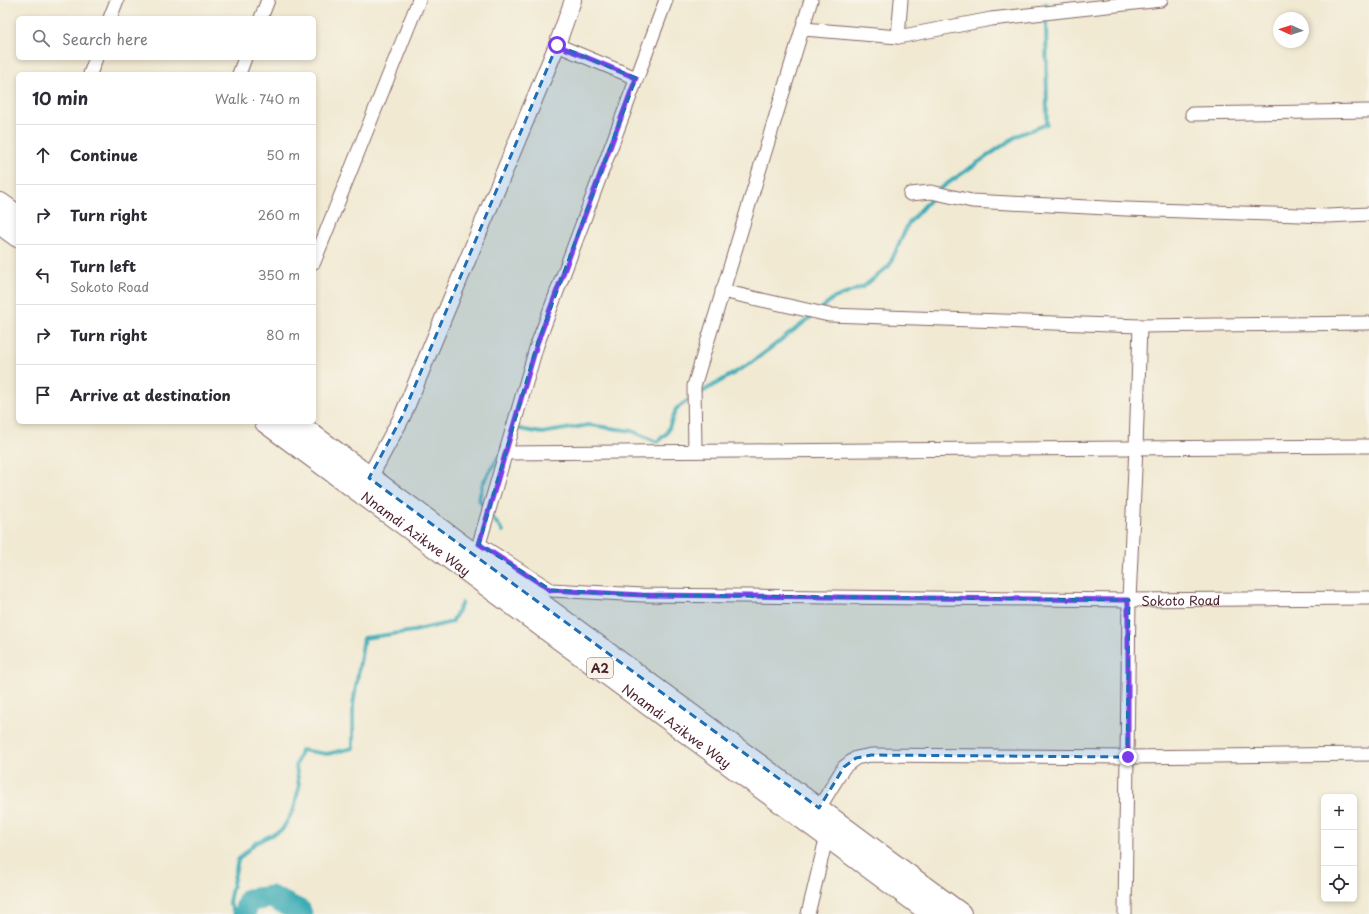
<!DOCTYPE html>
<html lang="en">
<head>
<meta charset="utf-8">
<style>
  body { margin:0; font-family:"Playpen Sans",sans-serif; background:#f7f7f7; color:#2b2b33 }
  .controls { position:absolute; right:12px; bottom:12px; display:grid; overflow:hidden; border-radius:6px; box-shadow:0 2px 6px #0003 }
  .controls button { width:36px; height:36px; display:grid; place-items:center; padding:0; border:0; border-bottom:1px solid #e1e1e2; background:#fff; color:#2b2b33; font:20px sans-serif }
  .compass { position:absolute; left:1273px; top:12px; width:36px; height:36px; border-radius:50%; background:#fff; box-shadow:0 2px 6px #0003; rotate:273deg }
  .stop { position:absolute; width:12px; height:12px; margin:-9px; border:3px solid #7c3aed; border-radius:50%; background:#fff }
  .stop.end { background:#7c3aed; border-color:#fff; box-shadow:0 1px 4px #0008 }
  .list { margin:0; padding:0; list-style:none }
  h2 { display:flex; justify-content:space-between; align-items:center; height:52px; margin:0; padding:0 16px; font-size:17px }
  h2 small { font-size:13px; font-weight:400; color:#7c7c81 }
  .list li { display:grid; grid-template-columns:26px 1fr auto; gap:12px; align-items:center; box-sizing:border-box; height:60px; padding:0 16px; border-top:1px solid #e1e1e2 }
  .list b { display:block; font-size:15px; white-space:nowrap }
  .list p { margin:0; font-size:13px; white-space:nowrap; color:#7c7c81 }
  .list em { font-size:13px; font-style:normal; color:#7c7c81 }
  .icon { flex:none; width:22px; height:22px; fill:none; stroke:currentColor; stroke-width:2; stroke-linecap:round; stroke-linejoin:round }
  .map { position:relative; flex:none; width:1369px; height:914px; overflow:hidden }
  .search { position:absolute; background:#fff; box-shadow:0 2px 6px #0003; left:16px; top:16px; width:300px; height:44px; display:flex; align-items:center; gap:10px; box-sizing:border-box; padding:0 14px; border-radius:6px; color:#7c7c81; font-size:15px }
  .panel { position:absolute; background:#fff; box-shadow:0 2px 6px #0003; left:16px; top:72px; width:300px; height:352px; border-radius:6px }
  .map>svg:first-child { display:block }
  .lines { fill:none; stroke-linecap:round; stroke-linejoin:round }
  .stream { stroke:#3bacb6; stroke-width:4 }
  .river { stroke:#3bacb6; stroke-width:23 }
  .minor-casing { stroke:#846665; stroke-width:15 }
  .tertiary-casing { stroke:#846665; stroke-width:18 }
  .trunk-casing { stroke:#846665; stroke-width:24 }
  .minor { stroke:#fff; stroke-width:13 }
  .tertiary { stroke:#fff; stroke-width:16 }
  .trunk { stroke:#fff; stroke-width:22 }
  .route { stroke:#7c3aed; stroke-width:5 }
  .marked { fill:#1f6fb2; fill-opacity:0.2; stroke:#1f6fb2; stroke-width:3; stroke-dasharray:8 5; stroke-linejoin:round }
  .labels { text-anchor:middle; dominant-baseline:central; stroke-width:3; stroke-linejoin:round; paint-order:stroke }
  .shield { fill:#f7f3e8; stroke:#7e5f64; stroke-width:1 }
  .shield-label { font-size:12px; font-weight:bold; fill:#4a1f2b }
  .street-label { font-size:13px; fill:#4a1f2b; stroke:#f7f3e8 }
</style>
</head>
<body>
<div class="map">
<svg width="1369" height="914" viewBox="0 0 1369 914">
  <rect width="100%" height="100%" fill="#f7f3e8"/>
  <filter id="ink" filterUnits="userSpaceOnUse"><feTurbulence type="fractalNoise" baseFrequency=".025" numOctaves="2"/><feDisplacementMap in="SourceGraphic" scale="8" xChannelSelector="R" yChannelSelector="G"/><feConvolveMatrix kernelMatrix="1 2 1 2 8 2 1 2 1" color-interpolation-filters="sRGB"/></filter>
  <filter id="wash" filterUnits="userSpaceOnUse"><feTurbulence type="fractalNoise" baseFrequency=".012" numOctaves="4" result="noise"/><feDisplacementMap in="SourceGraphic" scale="16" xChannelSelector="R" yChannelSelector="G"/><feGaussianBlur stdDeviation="0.9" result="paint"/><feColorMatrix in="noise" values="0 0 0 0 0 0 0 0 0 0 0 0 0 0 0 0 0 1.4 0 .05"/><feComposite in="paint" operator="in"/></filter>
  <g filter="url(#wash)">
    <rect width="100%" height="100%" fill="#f1e9d2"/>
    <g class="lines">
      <!-- stream -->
      <path class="stream" d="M 938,190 L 1018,135 L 1047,124 L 1046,4
        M 820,310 L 832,299 L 863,287 L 889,266 L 908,224 L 934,195
        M 697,395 L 751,363 L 815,314
        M 514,428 L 542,433 L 589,425 L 632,431 L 657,442 L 667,433 L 676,409 L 691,398
        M 486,510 L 479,499 L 483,483 L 499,456
        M 490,515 L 503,531
        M 235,914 L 229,902 L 238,860 L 255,843 L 282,830 L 294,809 L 299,786 L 296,766 L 301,750 L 327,754 L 353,748 L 353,705 L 364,638 L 414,631 L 452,622 L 462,603"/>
      <!-- river -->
      <path class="river" d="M 244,914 L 249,900 L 271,897 L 300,911 L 301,914"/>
    </g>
  </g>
  <g filter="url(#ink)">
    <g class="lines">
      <defs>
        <g id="minor">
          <path id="s1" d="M 666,0 L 537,345 L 479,544 L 551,590 L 642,595 L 1129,600 L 1369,598"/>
          <path d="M 110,18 L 117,0"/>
          <path d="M 261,18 L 268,0"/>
          <path d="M 804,29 L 898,37 L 991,19 L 1161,0"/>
          <path d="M 898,37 L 901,0"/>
          <path d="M 557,45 L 636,78"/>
          <path d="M 90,74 L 96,58"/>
          <path d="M 239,74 L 245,58"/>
          <path d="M 1192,114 L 1369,111"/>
          <path d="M 910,194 L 931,192 L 972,201 L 1126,209 L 1328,216 L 1369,214"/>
          <path d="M 314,262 L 419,0"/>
          <path d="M 722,291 L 829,315 L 1140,326 L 1369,323"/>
          <path d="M 695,451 L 694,386 L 811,0"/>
          <path d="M 506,453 L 1369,446"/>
          <path d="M 819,808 L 844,767 L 856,758 L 871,755 L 1127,757 L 1369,754"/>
          <path d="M 808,914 L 827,835"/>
          <path d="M 1125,914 L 1129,600 L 1136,447 L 1140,326"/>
        </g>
        <path id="tertiary" d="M 363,486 L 369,478 L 402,417 L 557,45 L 573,0"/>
        <g id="trunk">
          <path d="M 0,204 L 18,217"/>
          <path d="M 0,223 L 18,236"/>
          <path id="s2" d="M 266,422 L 933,914"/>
          <path d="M 294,422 L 960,914"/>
        </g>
      </defs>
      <!-- minor casing -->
      <use href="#minor" class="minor-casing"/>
      <!-- tertiary casing -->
      <use href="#tertiary" class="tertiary-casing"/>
      <!-- trunk casing -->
      <use href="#trunk" class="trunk-casing"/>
      <!-- minor -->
      <use href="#minor" class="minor"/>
      <!-- tertiary -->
      <use href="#tertiary" class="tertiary"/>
      <!-- trunk -->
      <use href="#trunk" class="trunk"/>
    </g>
  </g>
  <g class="lines" filter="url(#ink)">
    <!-- route -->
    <path class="route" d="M 557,45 L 636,78 L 537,344 L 479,544 L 550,590 L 642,595 L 1128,600 L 1128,757"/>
  </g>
  <!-- marked area -->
  <path class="marked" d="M 557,45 L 636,78 L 537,345 L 479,544 L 551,590 L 642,595 L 1129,600 L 1127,757 L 871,755 L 856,758 L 844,767 L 819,808 L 369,478 L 402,417 Z"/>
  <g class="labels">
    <!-- shield labels -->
    <rect class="shield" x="587" y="658" width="26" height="20" rx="3"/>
    <g class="shield-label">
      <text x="600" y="668">A2</text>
    </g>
    <!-- street labels -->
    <g class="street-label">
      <text stroke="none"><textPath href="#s2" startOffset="187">Nnamdi Azikwe Way</textPath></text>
      <text stroke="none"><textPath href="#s1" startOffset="1291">Sokoto Road</textPath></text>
      <text stroke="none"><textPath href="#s2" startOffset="511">Nnamdi Azikwe Way</textPath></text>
    </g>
  </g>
</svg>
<div class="controls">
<button>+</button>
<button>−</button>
<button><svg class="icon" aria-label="locate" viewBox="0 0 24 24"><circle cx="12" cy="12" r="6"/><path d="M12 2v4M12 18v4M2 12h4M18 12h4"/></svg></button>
</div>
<svg class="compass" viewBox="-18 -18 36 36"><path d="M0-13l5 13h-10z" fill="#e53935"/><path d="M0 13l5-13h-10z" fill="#7c7c81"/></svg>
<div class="stop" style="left:557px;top:45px"></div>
<div class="stop end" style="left:1128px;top:757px"></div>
<div class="search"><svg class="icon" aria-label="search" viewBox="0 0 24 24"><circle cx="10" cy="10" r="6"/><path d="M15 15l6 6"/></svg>Search here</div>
<section class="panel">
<h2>10 min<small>Walk · 740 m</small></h2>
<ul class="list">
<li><svg class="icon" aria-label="ahead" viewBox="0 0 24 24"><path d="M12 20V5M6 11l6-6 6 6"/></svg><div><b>Continue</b></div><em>50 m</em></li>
<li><svg class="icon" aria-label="right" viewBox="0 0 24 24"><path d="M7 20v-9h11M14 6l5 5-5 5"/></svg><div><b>Turn right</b></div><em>260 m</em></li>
<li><svg class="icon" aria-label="left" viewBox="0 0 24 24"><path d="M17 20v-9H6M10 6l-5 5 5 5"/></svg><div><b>Turn left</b><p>Sokoto Road</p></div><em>350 m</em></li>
<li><svg class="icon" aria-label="right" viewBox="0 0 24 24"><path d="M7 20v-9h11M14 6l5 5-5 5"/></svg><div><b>Turn right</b></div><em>80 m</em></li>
<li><svg class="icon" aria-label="arrive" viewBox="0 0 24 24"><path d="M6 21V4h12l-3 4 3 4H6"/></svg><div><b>Arrive at destination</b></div></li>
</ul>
</section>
</div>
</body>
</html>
